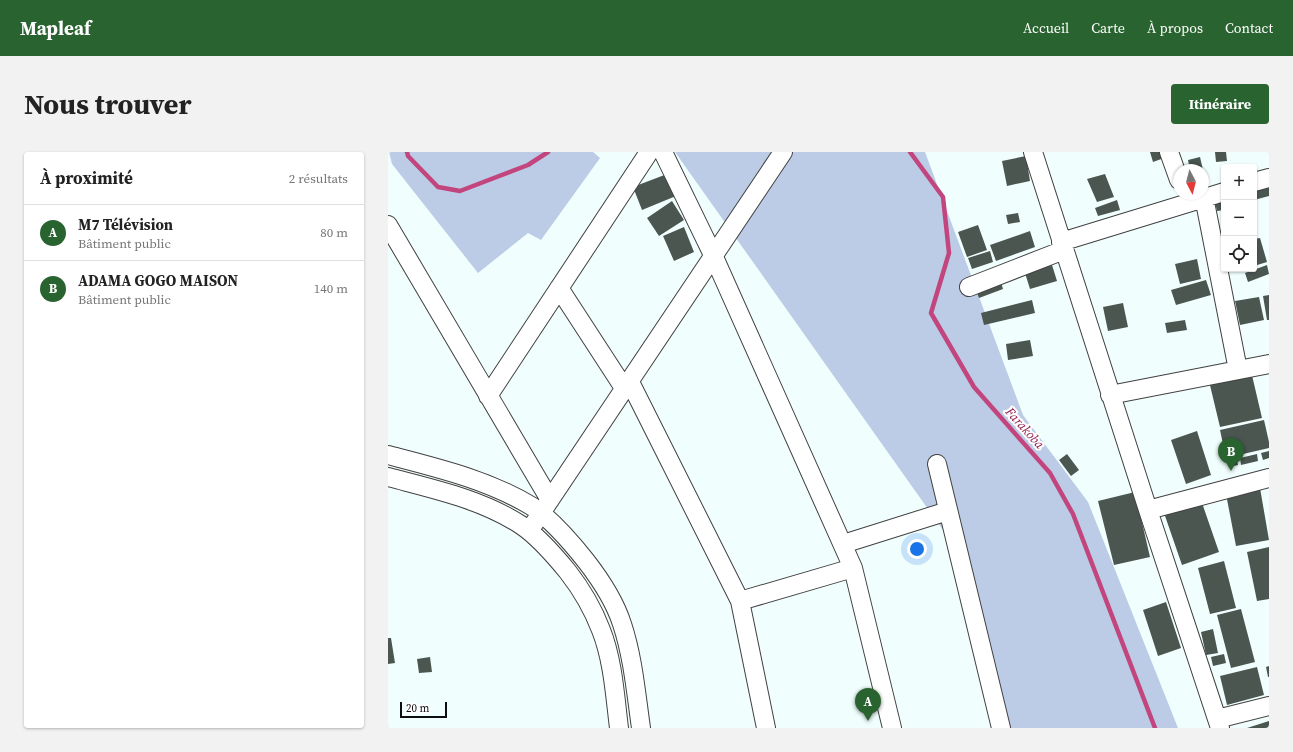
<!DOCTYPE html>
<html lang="fr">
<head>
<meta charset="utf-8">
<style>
  body { margin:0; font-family:"Source Serif 4",serif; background:#f2f2f2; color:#222 }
  .controls { position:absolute; right:12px; top:12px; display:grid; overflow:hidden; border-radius:4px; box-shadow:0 1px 3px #0004 }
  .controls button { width:36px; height:36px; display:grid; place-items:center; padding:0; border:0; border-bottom:1px solid #e0e0e0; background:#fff; color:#222; font:20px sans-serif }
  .compass { position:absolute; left:785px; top:12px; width:36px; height:36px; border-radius:50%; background:#fff; box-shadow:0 1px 3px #0004; rotate:173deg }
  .scale { position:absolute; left:12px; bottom:10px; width:47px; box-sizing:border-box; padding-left:4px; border:2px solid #0e0e0e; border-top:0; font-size:11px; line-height:14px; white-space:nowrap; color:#0e0e0e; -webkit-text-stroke:3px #fff; paint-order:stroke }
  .you { position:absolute; left:529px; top:397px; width:14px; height:14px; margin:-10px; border:3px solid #fff; border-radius:50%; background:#1a73e8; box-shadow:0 0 0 6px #1a73e833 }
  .badge { display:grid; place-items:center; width:26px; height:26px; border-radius:50%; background:#29632f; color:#fff; font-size:13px; font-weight:700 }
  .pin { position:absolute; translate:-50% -33px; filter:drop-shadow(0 1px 2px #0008) }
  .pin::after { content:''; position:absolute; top:21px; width:14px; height:12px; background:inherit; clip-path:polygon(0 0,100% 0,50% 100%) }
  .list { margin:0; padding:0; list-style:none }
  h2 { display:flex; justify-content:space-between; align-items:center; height:52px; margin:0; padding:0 16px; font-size:17px }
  h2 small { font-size:13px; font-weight:400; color:#767676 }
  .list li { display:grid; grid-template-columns:26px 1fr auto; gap:12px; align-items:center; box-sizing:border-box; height:56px; padding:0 16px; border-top:1px solid #e0e0e0 }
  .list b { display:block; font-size:15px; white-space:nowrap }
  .list p { margin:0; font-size:13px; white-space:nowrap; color:#767676 }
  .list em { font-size:13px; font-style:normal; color:#767676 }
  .icon { flex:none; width:22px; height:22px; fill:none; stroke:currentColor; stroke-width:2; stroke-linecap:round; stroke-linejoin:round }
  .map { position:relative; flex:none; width:881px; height:576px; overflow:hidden; border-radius:4px }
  header { display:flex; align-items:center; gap:24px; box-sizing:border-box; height:56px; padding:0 20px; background:#29632f; color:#fff }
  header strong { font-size:19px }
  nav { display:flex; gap:22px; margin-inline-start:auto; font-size:14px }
  .intro { display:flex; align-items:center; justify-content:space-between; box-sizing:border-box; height:96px; padding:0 24px }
  h1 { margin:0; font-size:28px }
  .button { padding:10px 18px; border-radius:4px; background:#29632f; color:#fff; font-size:14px; font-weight:700 }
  main { display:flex; gap:24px; padding:0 24px }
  aside { flex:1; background:#fff; border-radius:4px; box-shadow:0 1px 3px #0004 }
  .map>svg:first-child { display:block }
  .green { fill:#bccbe6 }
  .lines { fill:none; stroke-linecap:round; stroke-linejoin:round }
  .stream { stroke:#c2467d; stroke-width:4.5 }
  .building { fill:#4b5651 }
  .minor-casing { stroke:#414141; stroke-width:20 }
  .minor { stroke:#fff; stroke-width:18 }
  .labels { text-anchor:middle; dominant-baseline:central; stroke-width:4; stroke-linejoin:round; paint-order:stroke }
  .water-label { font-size:13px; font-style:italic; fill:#952151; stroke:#fff }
</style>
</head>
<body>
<header>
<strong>Mapleaf</strong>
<nav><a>Accueil</a><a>Carte</a><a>À propos</a><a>Contact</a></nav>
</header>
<div class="intro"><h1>Nous trouver</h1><a class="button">Itinéraire</a></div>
<main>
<aside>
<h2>À proximité<small>2 résultats</small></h2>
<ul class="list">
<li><span class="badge">A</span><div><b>M7 Télévision</b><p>Bâtiment public</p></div><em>80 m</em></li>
<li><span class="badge">B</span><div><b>ADAMA GOGO MAISON</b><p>Bâtiment public</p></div><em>140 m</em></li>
</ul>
</aside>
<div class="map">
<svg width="881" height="576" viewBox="0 0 881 576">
  <rect width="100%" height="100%" fill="#f0fefd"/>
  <!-- green -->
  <path class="green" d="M 1,0 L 205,0 L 212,6 L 153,88 L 140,81 L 90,121 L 4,12 Z
    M 287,0 L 537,0 L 635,263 L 700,350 L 790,576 L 613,576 L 574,405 Z"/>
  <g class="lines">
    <!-- stream -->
    <path class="stream" d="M 19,0 L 20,4 L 50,35 L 72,39 L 140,13 L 160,0
      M 522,0 L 555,45 L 561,101 L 543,161 L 586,235 L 662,321 L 685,362 L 767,576"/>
  </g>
  <!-- building -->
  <path class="building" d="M 762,0 L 774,0 L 776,6 L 765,10 Z
    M 827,0 L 838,0 L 839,9 L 828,10 Z
    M 638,4 L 642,29 L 619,34 L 614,9 Z
    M 812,5 L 815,18 L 802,18 L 800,8 Z
    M 279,22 L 288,44 L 254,58 L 245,35 Z
    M 717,22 L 726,45 L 709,50 L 699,27 Z
    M 881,33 L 881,44 L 866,48 L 866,37 Z
    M 836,44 L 836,58 L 829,59 L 826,46 Z
    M 729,48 L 732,58 L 710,64 L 707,56 Z
    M 284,49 L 296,68 L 271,84 L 259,66 Z
    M 630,61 L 632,70 L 620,72 L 618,63 Z
    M 590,73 L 599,98 L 579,105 L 570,80 Z
    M 296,75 L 306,100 L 286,109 L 275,84 Z
    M 642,79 L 647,95 L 608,109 L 602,93 Z
    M 872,86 L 879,110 L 866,114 L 866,87 Z
    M 602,99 L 605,110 L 584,117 L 580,106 Z
    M 809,107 L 813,127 L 792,132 L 787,112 Z
    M 664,113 L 669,129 L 642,137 L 637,121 Z
    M 879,113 L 881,122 L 860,130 L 857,121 Z
    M 612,127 L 615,137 L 591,146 L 587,135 Z
    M 818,128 L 823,143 L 788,153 L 783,138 Z
    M 881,143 L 881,168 L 879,168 L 875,144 Z
    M 871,145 L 876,168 L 852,173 L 847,149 Z
    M 644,148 L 647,161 L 596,173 L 593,161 Z
    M 735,151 L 740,175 L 720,179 L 715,155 Z
    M 797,168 L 799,178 L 779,181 L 777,171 Z
    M 642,188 L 645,204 L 620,208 L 618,192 Z
    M 863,219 L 874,266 L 832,275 L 821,229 Z
    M 876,268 L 881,290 L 881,296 L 838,306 L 832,278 Z
    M 809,279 L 823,323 L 798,332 L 783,288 Z
    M 881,299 L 881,306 L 875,308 L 873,301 Z
    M 679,302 L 691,318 L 683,324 L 671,308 Z
    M 869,302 L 870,309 L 853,313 L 852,306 Z
    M 849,308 L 850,313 L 841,315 L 839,309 Z
    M 872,336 L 881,388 L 848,394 L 838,342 Z
    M 747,340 L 762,405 L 726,413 L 710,349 Z
    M 813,348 L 831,400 L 794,413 L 776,361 Z
    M 881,395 L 881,447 L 869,449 L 859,400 Z
    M 836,409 L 848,456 L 822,462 L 810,416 Z
    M 778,450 L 793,496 L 770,504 L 755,458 Z
    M 853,457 L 867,510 L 843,516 L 829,463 Z
    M 825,477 L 830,501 L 818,503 L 813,480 Z
    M 0,486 L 3,486 L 7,511 L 0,512 Z
    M 836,502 L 838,511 L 825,514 L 823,505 Z
    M 42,505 L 44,520 L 31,521 L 29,507 Z
    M 881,514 L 881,525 L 880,525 L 878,515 Z
    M 869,515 L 876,543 L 839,553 L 832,524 Z
    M 881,569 L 881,576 L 859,576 Z"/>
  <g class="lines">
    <defs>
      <path id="minor" d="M 275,0 L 326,105 L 465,416 L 504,576
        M 645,0 L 760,358 L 832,576
        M 781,0 L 791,28
        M 866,30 L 881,26
        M 816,45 L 850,218
        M 0,73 L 162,348
        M 673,90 L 836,40
        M 581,135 L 676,98
        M 171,136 L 236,236
        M 241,228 L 352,449 L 378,576
        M 722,243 L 881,212
        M 100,244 L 261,0
        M 0,303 C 50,316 101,328 145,355 C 165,369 183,390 198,409 C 212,427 227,450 234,472 C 245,505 248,541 253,576
        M 549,312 L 613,576
        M 0,325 C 45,337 93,347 133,373 C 151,385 167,404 180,420 C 194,438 205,457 213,478 C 225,508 227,544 231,576
        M 760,358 L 881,326
        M 141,379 L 395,0
        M 455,392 L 560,359
        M 352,449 L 465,416
        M 829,567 L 881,554"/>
    </defs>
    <!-- minor casing -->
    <use href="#minor" class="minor-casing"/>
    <!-- minor -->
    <use href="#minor" class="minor"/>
  </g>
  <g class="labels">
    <!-- water labels -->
    <g class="water-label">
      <text transform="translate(637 276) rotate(48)">Farakoba</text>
    </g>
  </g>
</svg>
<div class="controls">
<button>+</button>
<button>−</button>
<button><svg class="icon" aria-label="locate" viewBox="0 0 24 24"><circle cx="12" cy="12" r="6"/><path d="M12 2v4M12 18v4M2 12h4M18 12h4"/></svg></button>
</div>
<svg class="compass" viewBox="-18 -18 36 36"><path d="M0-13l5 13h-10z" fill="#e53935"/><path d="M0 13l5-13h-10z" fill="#767676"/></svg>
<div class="scale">20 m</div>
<div class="you"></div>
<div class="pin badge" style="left:480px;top:569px">A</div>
<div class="pin badge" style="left:843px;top:319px">B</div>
</div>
</main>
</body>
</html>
